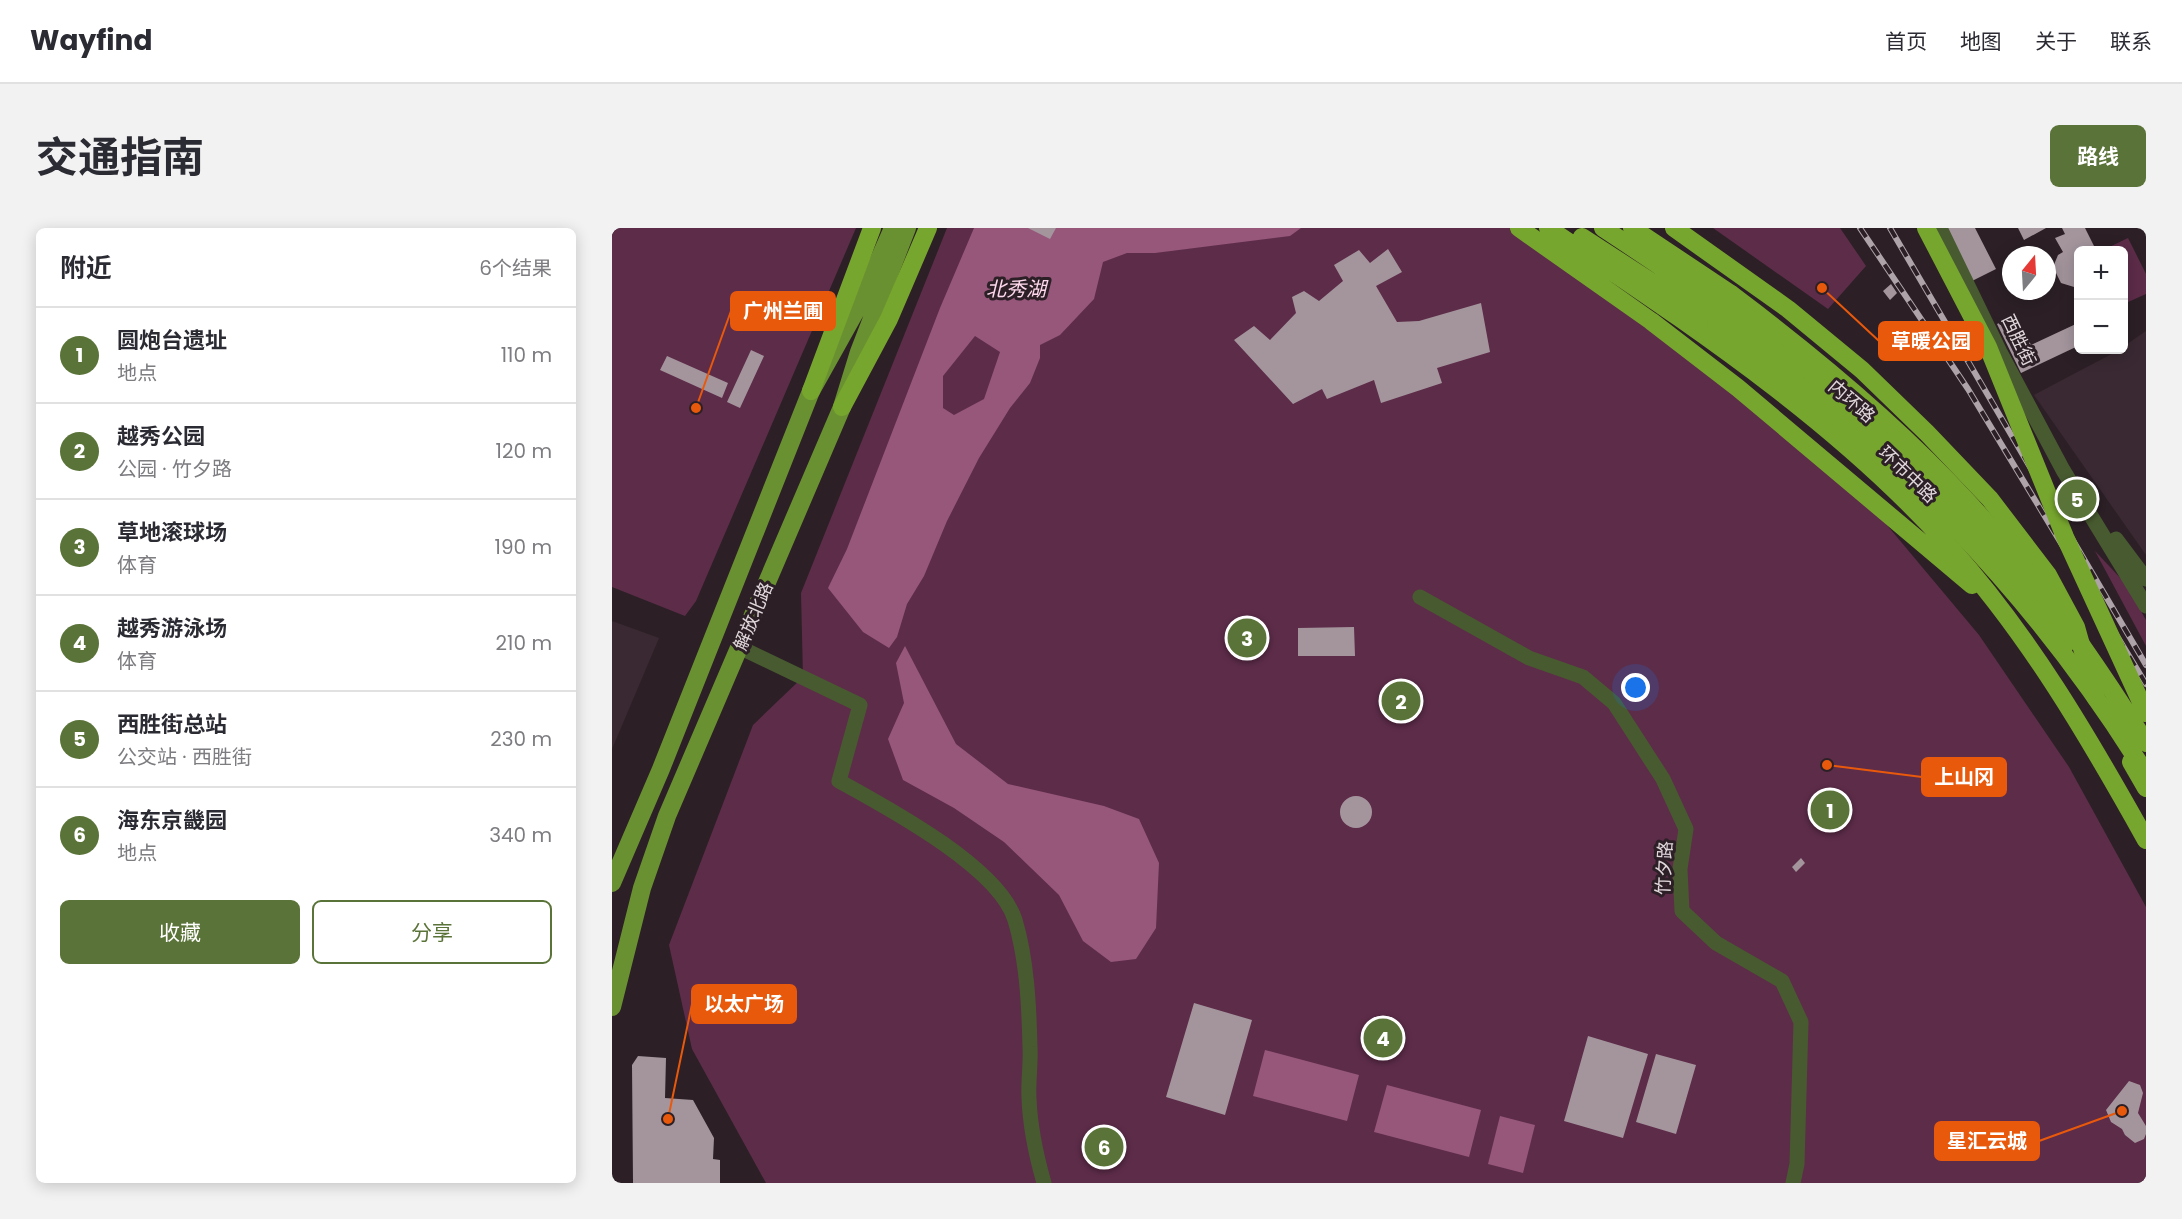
<!DOCTYPE html>
<html lang="zh">
<head>
<meta charset="utf-8">
<style>
  body { margin:0; font-family:Poppins,"Noto Sans SC",sans-serif; background:#f2f2f3; color:#2b2b33 }
  .controls { position:absolute; right:18px; top:18px; display:grid; overflow:hidden; border-radius:9px; box-shadow:0 3px 15px #0003 }
  .controls button { width:54px; height:54px; display:grid; place-items:center; padding:0; border:0; border-bottom:2px solid #e1e1e2; background:#fff; color:#2b2b33; font:30px sans-serif }
  .compass { position:absolute; left:1390px; top:18px; width:54px; height:54px; border-radius:50%; background:#fff; box-shadow:0 3px 15px #0003; rotate:18deg }
  .you { position:absolute; left:1024px; top:460px; width:21px; height:21px; margin:-15px; border:4px solid #fff; border-radius:50%; background:#1a73e8; box-shadow:0 0 0 9px #1a73e833 }
  .badge { display:grid; place-items:center; width:39px; height:39px; border-radius:50%; background:#5a7338; color:#fff; font-size:20px; font-weight:700 }
  .pin { position:absolute; translate:-50% -50%; border:3px solid #fff; box-shadow:0 2px 6px #0006 }
  .list { margin:0; padding:0; list-style:none }
  h2 { display:flex; justify-content:space-between; align-items:center; height:78px; margin:0; padding:0 24px; font-size:26px }
  h2 small { font-size:20px; font-weight:400; color:#7c7c81 }
  .list li { display:grid; grid-template-columns:39px 1fr auto; gap:18px; align-items:center; box-sizing:border-box; height:96px; padding:0 24px; border-top:2px solid #e1e1e2 }
  .list b { display:block; font-size:22px; white-space:nowrap }
  .list p { margin:0; font-size:20px; white-space:nowrap; color:#7c7c81 }
  .list em { font-size:20px; font-style:normal; color:#7c7c81 }
  .actions { display:flex; gap:12px; padding:18px 24px }
  .actions a { flex:1; padding:14px 0; border:2px solid #5a7338; border-radius:9px; text-align:center; font-size:21px; color:#5a7338 }
  .actions .main { background:#5a7338; color:#fff }
  .map { position:relative; flex:none; width:1534px; height:955px; overflow:hidden; border-radius:9px }
  header { display:flex; align-items:center; gap:36px; box-sizing:border-box; height:84px; padding:0 30px; background:#fff; border-bottom:2px solid #e1e1e2 }
  header strong { font-size:28px }
  nav { display:flex; gap:33px; margin-inline-start:auto; font-size:21px }
  .intro { display:flex; align-items:center; justify-content:space-between; box-sizing:border-box; height:144px; padding:0 36px }
  h1 { margin:0; font-size:42px }
  .button { padding:15px 27px; border-radius:9px; background:#5a7338; color:#fff; font-size:21px; font-weight:700 }
  main { display:flex; gap:36px; padding:0 36px }
  aside { flex:1; background:#fff; border-radius:9px; box-shadow:0 3px 15px #0003 }
  .map>svg:first-child { display:block }
  .built { fill:#3a2932 }
  .green { fill:#5d2c49 }
  .water { fill:#96577b; fill-rule:evenodd }
  .building { fill:#a4959d }
  .lines { fill:none; stroke-linecap:round; stroke-linejoin:round }
  .minor { stroke:#485b30; stroke-width:15 }
  .major { stroke:#6a9131; stroke-width:18 }
  .highway { stroke:#77a62e; stroke-width:18 }
  .rail-casing { stroke:#ada3a8; stroke-width:6 }
  .rail { stroke:#2c2026; stroke-width:4; stroke-dasharray:11; stroke-linecap:butt }
  .highway-bridge { stroke:#77a62e; stroke-width:18 }
  .labels { text-anchor:middle; dominant-baseline:central; stroke-width:6; stroke-linejoin:round; paint-order:stroke }
  .street-label { font-size:18px; fill:#e1d8dc; stroke:#2c2026 }
  .water-label { font-size:20px; font-style:italic; fill:#fed8ec; stroke:#2c2026 }
  .leader { fill:none; stroke:#e8590c; stroke-width:2 }
  .callout-dot { fill:#e8590c; stroke:#2c2026; stroke-width:2 }
  .callout { fill:#e8590c; stroke:#e8590c; stroke-width:2 }
  .callout-label { font-size:20px; text-anchor:middle; font-weight:bold; fill:#fff }
</style>
</head>
<body>
<header>
<strong>Wayfind</strong>
<nav><a>首页</a><a>地图</a><a>关于</a><a>联系</a></nav>
</header>
<div class="intro"><h1>交通指南</h1><a class="button">路线</a></div>
<main>
<aside>
<h2>附近<small>6个结果</small></h2>
<ul class="list">
<li><span class="badge">1</span><div><b>圆炮台遗址</b><p>地点</p></div><em>110 m</em></li>
<li><span class="badge">2</span><div><b>越秀公园</b><p>公园 · 竹夕路</p></div><em>120 m</em></li>
<li><span class="badge">3</span><div><b>草地滚球场</b><p>体育</p></div><em>190 m</em></li>
<li><span class="badge">4</span><div><b>越秀游泳场</b><p>体育</p></div><em>210 m</em></li>
<li><span class="badge">5</span><div><b>西胜街总站</b><p>公交站 · 西胜街</p></div><em>230 m</em></li>
<li><span class="badge">6</span><div><b>海东京畿园</b><p>地点</p></div><em>340 m</em></li>
</ul>
<div class="actions"><a class="main">收藏</a><a>分享</a></div>
</aside>
<div class="map">
<svg width="1534" height="955" viewBox="0 0 1534 955">
  <rect width="100%" height="100%" fill="#2c2026"/>
  <!-- built -->
  <path class="built" d="M 1534,103 L 1534,327 L 1422,167 L 1507,122 L 1512,122 L 1512,118 Z
    M 0,393 L 47,410 L 0,521 Z"/>
  <!-- green -->
  <path class="green" d="M 0,0 L 244,0 L 84,373 L 73,388 L 0,359 Z
    M 335,0 L 900,0 L 1059,111 L 1264,284 L 1367,407 L 1457,539 L 1534,679 L 1534,955 L 154,955 L 80,821 L 57,717 L 141,497 L 191,449 L 189,365 Z
    M 1101,0 L 1228,0 L 1254,38 L 1216,81 Z
    M 1516,10 L 1534,46 L 1534,66 L 1514,75 L 1512,22 L 1491,22 Z
    M 1483,323 L 1513,355 L 1534,392 L 1534,418 Z"/>
  <!-- water -->
  <path class="water" d="M 362,0 L 689,0 L 678,8 L 543,25 L 515,25 L 491,34 L 482,71 L 448,107 L 428,117 L 428,130 L 418,155 L 398,180 L 367,230 L 335,293 L 312,348 L 295,376 L 285,409 L 277,420 L 251,404 L 216,360 L 235,321 L 328,80 ZM 363,108 L 388,124 L 372,171 L 342,187 L 331,180 L 331,148 Z
    M 293,418 L 344,516 L 396,556 L 492,578 L 527,591 L 547,635 L 544,700 L 524,731 L 499,734 L 471,713 L 447,667 L 392,614 L 342,580 L 291,552 L 276,511 L 292,475 L 284,435 Z
    M 653,822 L 747,847 L 735,893 L 641,868 Z
    M 775,857 L 869,882 L 857,929 L 762,904 Z
    M 888,888 L 923,897 L 911,945 L 876,936 Z"/>
  <!-- building -->
  <path class="building" d="M 416,0 L 444,0 L 438,11 Z
    M 1331,0 L 1363,0 L 1384,41 L 1358,54 Z
    M 1406,0 L 1434,0 L 1412,12 Z
    M 1450,0 L 1473,0 L 1484,22 L 1466,22 L 1466,57 L 1462,59 L 1449,55 L 1441,39 L 1446,27 L 1451,24 L 1443,10 L 1453,6 Z
    M 776,21 L 790,44 L 764,58 L 785,94 L 807,93 L 869,75 L 878,124 L 825,140 L 830,155 L 769,175 L 762,152 L 715,171 L 710,161 L 681,176 L 622,112 L 642,98 L 658,112 L 684,85 L 680,69 L 692,63 L 707,73 L 731,53 L 722,37 L 747,22 L 758,35 Z
    M 1279,56 L 1285,65 L 1278,72 L 1271,63 Z
    M 1405,87 L 1419,117 L 1466,95 L 1466,118 L 1409,145 L 1385,96 Z
    M 139,122 L 152,128 L 128,180 L 115,174 Z
    M 55,128 L 116,155 L 110,170 L 48,142 Z
    M 742,399 L 743,428 L 686,428 L 686,400 Z
    M728 584a16 16 0 1 1 32 0a16 16 0 1 1-32 0Z
    M 1189,630 L 1193,635 L 1184,644 L 1180,639 Z
    M 582,775 L 640,792 L 613,887 L 554,869 Z
    M 976,808 L 1036,826 L 1011,910 L 952,893 Z
    M 1044,826 L 1084,837 L 1064,906 L 1024,894 Z
    M 26,828 L 54,830 L 53,870 L 81,872 L 102,910 L 101,931 L 108,932 L 108,955 L 21,955 L 20,837 Z
    M 1517,853 L 1528,857 L 1531,865 L 1526,885 L 1534,898 L 1534,906 L 1532,911 L 1523,915 L 1513,907 L 1510,901 L 1499,894 L 1494,882 Z"/>
  <g class="lines">
    <!-- minor -->
    <path class="minor" d="M 1328,0 L 1388,124 L 1451,242 L 1534,378
      M 1504,311 L 1534,351
      M 808,369 L 917,430 L 971,449 L 1002,475 L 1051,551 L 1074,601 L 1068,641 L 1070,683 L 1104,715 L 1170,753 L 1189,794 L 1185,936 L 1181,955
      M 127,419 L 248,477 L 227,553 C 274,579 387,639 403,692 C 415,732 417,778 418,819 C 419,836 416,853 417,870 C 418,899 424,927 432,955"/>
    <!-- major -->
    <path class="major" d="M 0,655 L 49,541 L 199,163 L 247,77 L 281,0
      M 0,779 L 30,660 L 55,588 L 230,179 L 247,124 L 295,0"/>
    <!-- highway -->
    <path class="highway" d="M 907,0 L 1039,93 L 1126,160 L 1360,357
      M 936,0 C 1077,96 1222,190 1337,318 C 1417,407 1476,508 1534,612
      M 991,0 C 1169,118 1336,234 1453,417
      M 1020,0 L 1119,66
      M 1062,0 L 1176,81 L 1250,142 L 1315,205 L 1378,271 L 1436,347 L 1464,399 L 1484,470
      M 970,9 L 1104,96
      M 199,163 L 260,0
      M 230,179 L 277,91 L 316,0
      M 1519,534 L 1534,560"/>
    <defs>
      <path id="rail" d="M 1248,0 L 1356,161 L 1534,456
        M 1278,0 L 1534,437"/>
    </defs>
    <!-- rail casing -->
    <use href="#rail" class="rail-casing"/>
    <!-- rail -->
    <use href="#rail" class="rail"/>
    <!-- highway-bridge -->
    <path class="highway-bridge" d="M 1314,0 L 1376,119 L 1453,309 L 1534,485
      M 1119,66 C 1203,129 1284,196 1355,273 C 1423,347 1481,430 1534,515
      M 1104,96 C 1279,219 1421,363 1534,546"/>
  </g>
  <g class="labels">
    <!-- street labels -->
    <g class="street-label">
      <text transform="translate(1407 112) rotate(64)">西胜街</text>
      <text transform="translate(1240 173) rotate(41)">内环路</text>
      <text transform="translate(1296 246) rotate(44)">环市中路</text>
      <text transform="translate(141 388) rotate(-67)">解放北路</text>
      <text transform="translate(1052 640) rotate(-87)">竹夕路</text>
    </g>
    <!-- water labels -->
    <g class="water-label">
      <text x="404" y="61">北秀湖</text>
    </g>
  </g>
  <!-- callouts -->
  <path class="leader" d="M84 180L119 83M1210 60L1267 113M1215 537L1310 549M56 891L80 776M1510 883L1427 913"/>
  <g class="callout-dot">
    <circle cx="84" cy="180" r="6"/>
    <circle cx="1210" cy="60" r="6"/>
    <circle cx="1215" cy="537" r="6"/>
    <circle cx="56" cy="891" r="6"/>
    <circle cx="1510" cy="883" r="6"/>
  </g>
  <g class="callout">
    <rect x="119" y="64" width="104" height="38" rx="6"/>
    <rect x="1267" y="94" width="104" height="38" rx="6"/>
    <rect x="1310" y="530" width="84" height="38" rx="6"/>
    <rect x="80" y="757" width="104" height="38" rx="6"/>
    <rect x="1323" y="894" width="104" height="38" rx="6"/>
  </g>
  <g class="callout-label">
    <text x="171" y="90">广州兰圃</text>
    <text x="1319" y="120">草暖公园</text>
    <text x="1352" y="556">上山冈</text>
    <text x="132" y="783">以太广场</text>
    <text x="1375" y="920">星汇云城</text>
  </g>
</svg>
<div class="controls">
<button>+</button>
<button>−</button>
</div>
<svg class="compass" viewBox="-18 -18 36 36"><path d="M0-13l5 13h-10z" fill="#e53935"/><path d="M0 13l5-13h-10z" fill="#7c7c81"/></svg>
<div class="you"></div>
<div class="pin badge" style="left:1218px;top:582px">1</div>
<div class="pin badge" style="left:789px;top:473px">2</div>
<div class="pin badge" style="left:635px;top:410px">3</div>
<div class="pin badge" style="left:771px;top:810px">4</div>
<div class="pin badge" style="left:1465px;top:271px">5</div>
<div class="pin badge" style="left:492px;top:919px">6</div>
</div>
</main>
</body>
</html>
